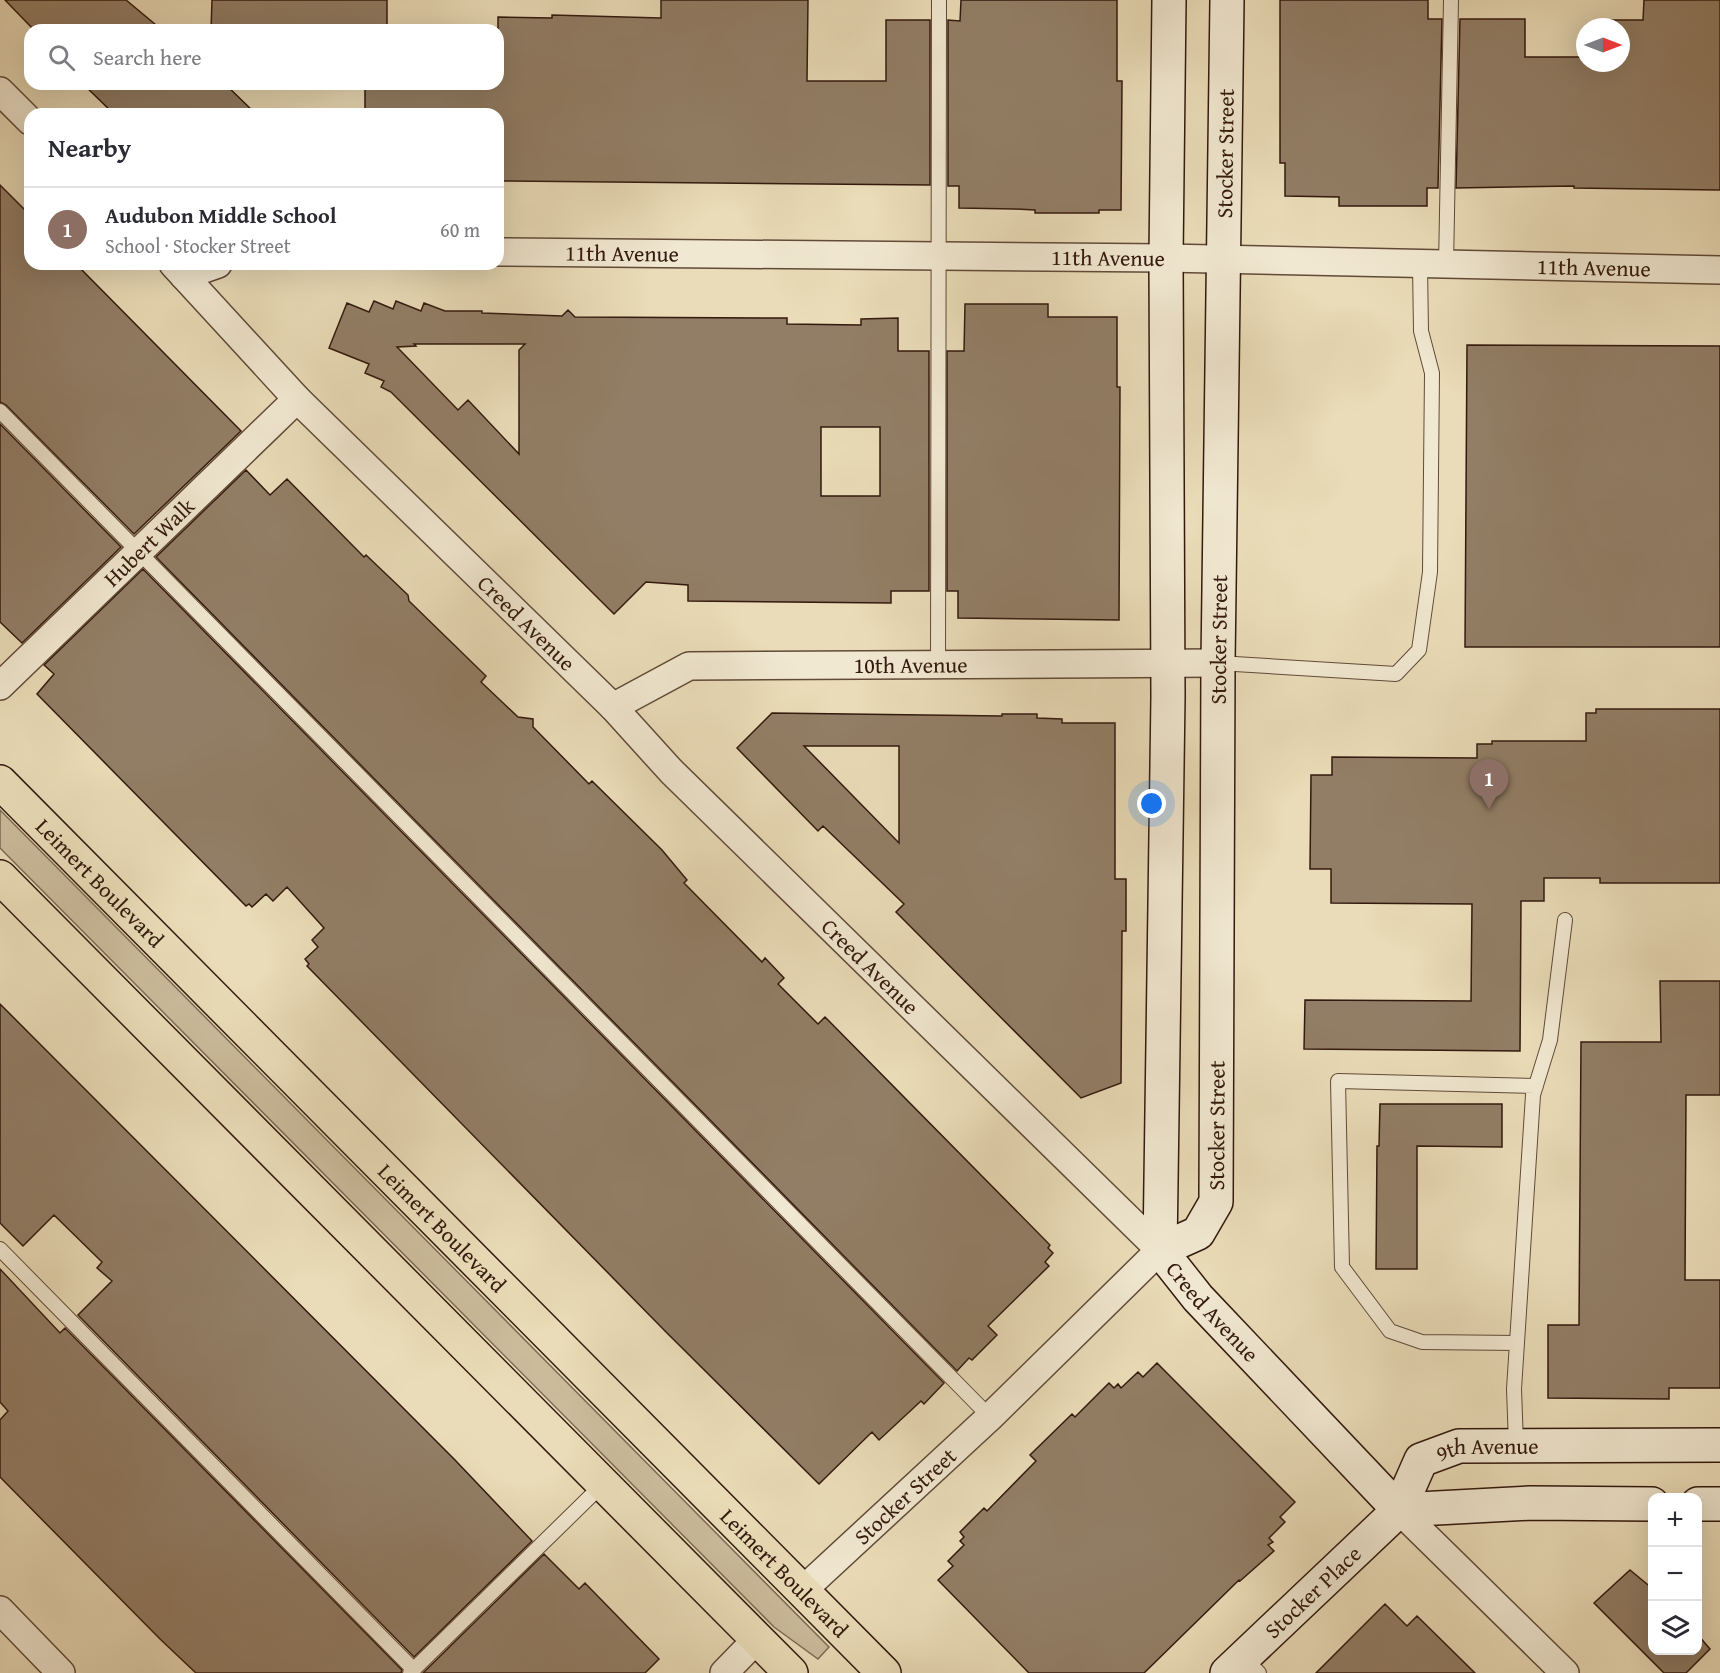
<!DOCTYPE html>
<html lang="en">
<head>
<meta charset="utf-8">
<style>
  body { margin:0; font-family:"Gentium Book Plus",serif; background:#f2f2f3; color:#2b2b33 }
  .controls { position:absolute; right:18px; bottom:18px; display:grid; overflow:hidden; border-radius:12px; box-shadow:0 6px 24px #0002 }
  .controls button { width:54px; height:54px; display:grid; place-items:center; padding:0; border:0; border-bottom:2px solid #e1e1e2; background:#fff; color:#2b2b33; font:30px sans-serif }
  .compass { position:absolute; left:1576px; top:18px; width:54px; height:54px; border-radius:50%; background:#fff; box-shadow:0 6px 24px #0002; rotate:90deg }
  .you { position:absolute; left:1152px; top:804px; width:21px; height:21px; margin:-15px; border:4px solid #fff; border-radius:50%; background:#1a73e8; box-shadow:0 0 0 9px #1a73e833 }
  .badge { display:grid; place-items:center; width:39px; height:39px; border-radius:50%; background:#8f2418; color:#fff; font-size:20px; font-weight:700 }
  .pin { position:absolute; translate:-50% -50px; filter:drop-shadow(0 2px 3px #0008) }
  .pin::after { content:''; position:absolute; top:32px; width:21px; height:18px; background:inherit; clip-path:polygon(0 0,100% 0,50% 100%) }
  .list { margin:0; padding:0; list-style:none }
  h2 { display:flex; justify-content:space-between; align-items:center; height:78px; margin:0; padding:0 24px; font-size:26px }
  h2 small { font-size:20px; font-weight:400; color:#7c7c81 }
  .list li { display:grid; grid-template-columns:39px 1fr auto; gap:18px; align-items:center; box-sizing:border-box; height:84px; padding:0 24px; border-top:2px solid #e1e1e2 }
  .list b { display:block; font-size:22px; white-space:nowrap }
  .list p { margin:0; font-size:20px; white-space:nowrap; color:#7c7c81 }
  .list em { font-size:20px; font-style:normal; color:#7c7c81 }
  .icon { flex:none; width:33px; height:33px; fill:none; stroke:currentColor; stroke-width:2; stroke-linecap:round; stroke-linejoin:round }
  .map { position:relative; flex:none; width:1720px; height:1673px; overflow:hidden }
  .search { position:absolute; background:#fff; box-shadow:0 6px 24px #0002; left:24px; top:24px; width:480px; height:66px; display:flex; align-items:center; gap:15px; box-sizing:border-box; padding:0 21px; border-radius:18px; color:#7c7c81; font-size:22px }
  .panel { position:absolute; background:#fff; box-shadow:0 6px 24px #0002; left:24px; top:108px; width:480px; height:162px; border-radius:18px }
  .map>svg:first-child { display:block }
  .green { fill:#cbbb9b; stroke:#7f6a54; stroke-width:1.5 }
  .building { fill:#927e66; stroke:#33190e; stroke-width:1.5; fill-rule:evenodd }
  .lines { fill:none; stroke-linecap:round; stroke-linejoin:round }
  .lane-casing { stroke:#614a38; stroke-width:16 }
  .street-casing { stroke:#614a38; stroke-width:30 }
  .secondary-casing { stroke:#33190e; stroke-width:36 }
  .primary-casing { stroke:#33190e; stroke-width:36 }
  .lane { stroke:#f1e8d1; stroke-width:14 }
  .street { stroke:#f1e8d1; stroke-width:27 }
  .secondary { stroke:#f1e8d1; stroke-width:33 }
  .primary { stroke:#eadcb8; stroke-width:33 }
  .labels { text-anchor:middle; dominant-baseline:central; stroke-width:6; stroke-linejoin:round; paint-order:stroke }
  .street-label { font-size:22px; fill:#33190e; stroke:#f1e8d1 }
</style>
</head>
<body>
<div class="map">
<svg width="1720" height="1673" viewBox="0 0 1720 1673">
  <rect width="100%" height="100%" fill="#eadcb8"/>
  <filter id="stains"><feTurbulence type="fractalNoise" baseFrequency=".00333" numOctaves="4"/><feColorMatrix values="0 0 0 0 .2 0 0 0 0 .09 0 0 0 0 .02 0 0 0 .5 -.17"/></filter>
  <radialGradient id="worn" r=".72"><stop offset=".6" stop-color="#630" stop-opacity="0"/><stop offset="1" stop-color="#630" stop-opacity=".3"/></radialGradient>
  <!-- green -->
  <path class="green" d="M 0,810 L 829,1647 L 818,1659 L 774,1627 L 0,848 Z"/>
  <!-- building -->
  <path class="building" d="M 5,0 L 126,0 L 162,30 L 34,30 Z
    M 212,0 L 387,0 L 387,30 L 211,30 Z
    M 661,0 L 808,0 L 807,81 L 886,81 L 886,20 L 930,20 L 930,185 L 503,181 L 503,178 L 498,178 L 498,114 L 365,114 L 365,84 L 498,84 L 498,17 L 552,18 L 552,15 L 661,18 Z
    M 961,0 L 1117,0 L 1117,81 L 1122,81 L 1121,210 L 1099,210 L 1099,213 L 1035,213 L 1035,210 L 1014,209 L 959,208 L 959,186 L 948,186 L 948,20 L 960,21 Z
    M 1280,0 L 1428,0 L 1428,19 L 1442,19 L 1438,188 L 1427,188 L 1427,206 L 1339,206 L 1339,197 L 1285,196 L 1285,163 L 1280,163 Z
    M 1644,0 L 1720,0 L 1720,190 L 1574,188 L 1574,186 L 1456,188 L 1460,19 L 1525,19 L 1525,57 L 1585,57 L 1585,63 L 1621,63 L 1621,27 L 1590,27 L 1590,25 L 1600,25 L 1600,20 L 1643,20 Z
    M 83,84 L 225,84 L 256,114 L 114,114 Z
    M 0,185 L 30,215 L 30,264 L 76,264 L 241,431 L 134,534 L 6,405 L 0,402 Z
    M 374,301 L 393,309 L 396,301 L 421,311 L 424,303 L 445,311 L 482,311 L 482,313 L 562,316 L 568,310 L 575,317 L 787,318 L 787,324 L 861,325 L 861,319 L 898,318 L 898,351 L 929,351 L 929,591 L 891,591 L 891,603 L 688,601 L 688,585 L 646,582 L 614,614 L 391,392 L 381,387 L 384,381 L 365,373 L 369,364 L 329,348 L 347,303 L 369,312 ZM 414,344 L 525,344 L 519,350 L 519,454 L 468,400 L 458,410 L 397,347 L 416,346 ZM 821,427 L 880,427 L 880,496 L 821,496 Z
    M 965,304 L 1048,304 L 1048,317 L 1117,317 L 1117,387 L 1120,387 L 1119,620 L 958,618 L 958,591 L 947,591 L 947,351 L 964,351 Z
    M 1467,345 L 1720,346 L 1720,647 L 1465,647 Z
    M 0,424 L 121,547 L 22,643 L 0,622 Z
    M 246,470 L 270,495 L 287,479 L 364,557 L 366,555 L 408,595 L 409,601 L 486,676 L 481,682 L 518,717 L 533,719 L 533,727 L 589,784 L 592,781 L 662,850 L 687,880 L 684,883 L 762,962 L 765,958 L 784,978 L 778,984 L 818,1024 L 825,1017 L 1050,1245 L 1048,1248 L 1053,1253 L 1045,1262 L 1049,1266 L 988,1326 L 997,1335 L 972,1360 L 969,1358 L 957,1371 L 156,557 Z
    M 143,569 L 944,1383 L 924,1404 L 921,1401 L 879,1440 L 872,1432 L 819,1484 L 666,1332 L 307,966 L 309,964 L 305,959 L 318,947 L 312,940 L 324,928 L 287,887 L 273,901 L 266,894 L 252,907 L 249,904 L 246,906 L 37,694 L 54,674 L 44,665 Z
    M 1596,709 L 1720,709 L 1720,883 L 1600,883 L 1600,878 L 1544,878 L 1544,901 L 1521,901 L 1520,1051 L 1304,1049 L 1305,1000 L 1471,1001 L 1472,904 L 1331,903 L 1331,869 L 1310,869 L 1311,775 L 1332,775 L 1332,757 L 1477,758 L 1477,744 L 1492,744 L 1492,741 L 1586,741 L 1586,713 L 1596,713 Z
    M 772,713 L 1002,716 L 1002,714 L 1037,714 L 1037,718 L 1062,719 L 1062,723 L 1115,723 L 1115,879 L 1126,879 L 1126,931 L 1122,931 L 1121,1083 L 1081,1098 L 896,912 L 904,904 L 823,826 L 818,831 L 737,748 ZM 804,746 L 899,746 L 899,843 Z
    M 1660,981 L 1720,981 L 1720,1095 L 1686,1095 L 1685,1280 L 1720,1280 L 1720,1388 L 1669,1388 L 1669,1399 L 1548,1398 L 1548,1325 L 1579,1325 L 1581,1042 L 1661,1042 Z
    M 0,1004 L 455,1460 L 532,1541 L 414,1657 L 78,1315 L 112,1281 L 97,1268 L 102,1262 L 54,1215 L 23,1246 L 0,1223 Z
    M 1380,1104 L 1502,1104 L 1502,1147 L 1417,1146 L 1417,1269 L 1376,1269 L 1377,1146 L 1379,1146 Z
    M 0,1269 L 60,1333 L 65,1328 L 402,1670 L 401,1673 L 196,1673 L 160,1639 L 0,1477 L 0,1420 L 8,1411 L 0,1402 Z
    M 1157,1363 L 1295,1502 L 1280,1517 L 1285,1522 L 1269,1538 L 1273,1542 L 1268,1545 L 1274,1551 L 1240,1581 L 1239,1580 L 1144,1673 L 1029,1673 L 938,1580 L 953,1566 L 948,1561 L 964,1545 L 960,1541 L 964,1537 L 960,1532 L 984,1508 L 987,1511 L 1036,1461 L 1030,1455 L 1072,1414 L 1075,1417 L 1109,1383 L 1114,1388 L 1118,1384 L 1121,1388 L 1138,1372 L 1143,1377 Z
    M 544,1554 L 579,1589 L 585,1583 L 659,1659 L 645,1673 L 423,1673 Z
    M 1630,1570 L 1653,1589 L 1653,1650 L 1698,1650 L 1698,1635 L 1710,1649 L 1686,1673 L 1664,1673 L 1594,1603 Z
    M 1385,1604 L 1407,1626 L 1417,1616 L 1475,1673 L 1316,1673 Z"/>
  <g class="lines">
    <defs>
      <path id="lane" d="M 1446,266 L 1451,0
        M 0,411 L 990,1417
        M 1218,663 L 1396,674 L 1419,650 L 1430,572 L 1432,373 L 1421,331 L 1420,265
        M 938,664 L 939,0
        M 0,1249 L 414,1670
        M 1517,1343 L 1422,1342 L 1390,1331 L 1342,1267 L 1338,1081 L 1536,1086
        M 1516,1444 L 1514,1389 L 1533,1095 L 1550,1040 L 1565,920
        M 1243,1657 L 1259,1673
        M 410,1673 L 603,1484"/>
      <g id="street">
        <path d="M 0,91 L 30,121"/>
        <path id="s1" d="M 498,252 L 1166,258 L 1720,270"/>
        <path id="s2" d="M 173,264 L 297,399 L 613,707 L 671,771 L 1160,1250 L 990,1417 L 803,1590"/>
        <path d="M 184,276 L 218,264"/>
        <path id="s3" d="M 0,686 L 297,399"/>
        <path id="s4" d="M 613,707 L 689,666 L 1218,663"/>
        <path d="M 1399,1510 L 1565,1673"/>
        <path d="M 0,1610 L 61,1673"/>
        <path d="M 724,1673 L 758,1638"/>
      </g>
      <g id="secondary">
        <path id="s5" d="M 1160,1250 L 1198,1233 L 1216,1202 L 1218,663 L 1227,0"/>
        <path d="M 1160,1250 L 1168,697 L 1166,258 L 1169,0"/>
        <path id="s6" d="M 1160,1250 L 1198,1298 L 1399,1510"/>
        <path d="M 1698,1504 L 1720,1504"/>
        <path d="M 1399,1510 L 1531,1503 L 1652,1504"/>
        <path id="s7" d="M 1227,1673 L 1399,1510 L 1421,1460 L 1459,1446 L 1720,1445"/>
      </g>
      <g id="primary">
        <path id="s8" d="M 0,782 L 884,1673"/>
        <path d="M 0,877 L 791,1673"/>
      </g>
    </defs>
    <!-- lane casing -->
    <use href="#lane" class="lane-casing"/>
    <!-- street casing -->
    <use href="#street" class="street-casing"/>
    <!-- secondary casing -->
    <use href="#secondary" class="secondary-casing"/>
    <!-- primary casing -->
    <use href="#primary" class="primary-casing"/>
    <!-- lane -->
    <use href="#lane" class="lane"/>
    <!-- street -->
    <use href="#street" class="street"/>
    <!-- secondary -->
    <use href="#secondary" class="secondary"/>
    <!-- primary -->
    <use href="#primary" class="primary"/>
  </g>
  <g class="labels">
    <!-- street labels -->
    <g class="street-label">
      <text stroke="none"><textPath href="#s5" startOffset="1126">Stocker Street</textPath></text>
      <text stroke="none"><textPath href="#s1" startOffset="124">11th Avenue</textPath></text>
      <text stroke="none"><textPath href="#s1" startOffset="610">11th Avenue</textPath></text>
      <text stroke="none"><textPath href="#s1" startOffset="1096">11th Avenue</textPath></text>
      <text stroke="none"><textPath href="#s3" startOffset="207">Hubert Walk</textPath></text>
      <text stroke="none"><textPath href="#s2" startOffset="504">Creed Avenue</textPath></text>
      <text stroke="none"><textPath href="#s5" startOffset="640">Stocker Street</textPath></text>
      <text stroke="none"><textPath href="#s4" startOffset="308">10th Avenue</textPath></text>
      <text stroke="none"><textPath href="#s8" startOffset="142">Leimert Boulevard</textPath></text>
      <text stroke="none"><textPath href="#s2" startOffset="990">Creed Avenue</textPath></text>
      <text stroke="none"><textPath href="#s5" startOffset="154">Stocker Street</textPath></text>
      <text stroke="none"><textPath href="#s8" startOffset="628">Leimert Boulevard</textPath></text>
      <text stroke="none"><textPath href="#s6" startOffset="81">Creed Avenue</textPath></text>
      <text stroke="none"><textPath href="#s7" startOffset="360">9th Avenue</textPath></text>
      <text transform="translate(905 1496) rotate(-43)">Stocker Street</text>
      <text stroke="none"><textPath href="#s8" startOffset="1114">Leimert Boulevard</textPath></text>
      <text stroke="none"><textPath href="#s7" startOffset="118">Stocker Place</textPath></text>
    </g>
  </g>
  <rect width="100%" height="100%" filter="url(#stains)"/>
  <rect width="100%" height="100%" fill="url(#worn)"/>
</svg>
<div class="controls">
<button>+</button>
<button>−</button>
<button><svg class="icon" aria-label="layers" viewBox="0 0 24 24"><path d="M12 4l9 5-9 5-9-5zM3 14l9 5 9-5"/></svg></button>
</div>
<svg class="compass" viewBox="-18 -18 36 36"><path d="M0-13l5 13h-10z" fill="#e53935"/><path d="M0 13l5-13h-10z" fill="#7c7c81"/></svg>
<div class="you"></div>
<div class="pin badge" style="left:1489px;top:809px;background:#8d6e63">1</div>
<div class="search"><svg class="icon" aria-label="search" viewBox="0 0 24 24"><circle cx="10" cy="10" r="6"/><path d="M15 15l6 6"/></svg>Search here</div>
<section class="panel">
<h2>Nearby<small></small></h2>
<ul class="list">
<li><span class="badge" style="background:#8d6e63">1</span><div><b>Audubon Middle School</b><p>School · Stocker Street</p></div><em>60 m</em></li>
</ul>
</section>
</div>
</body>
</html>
